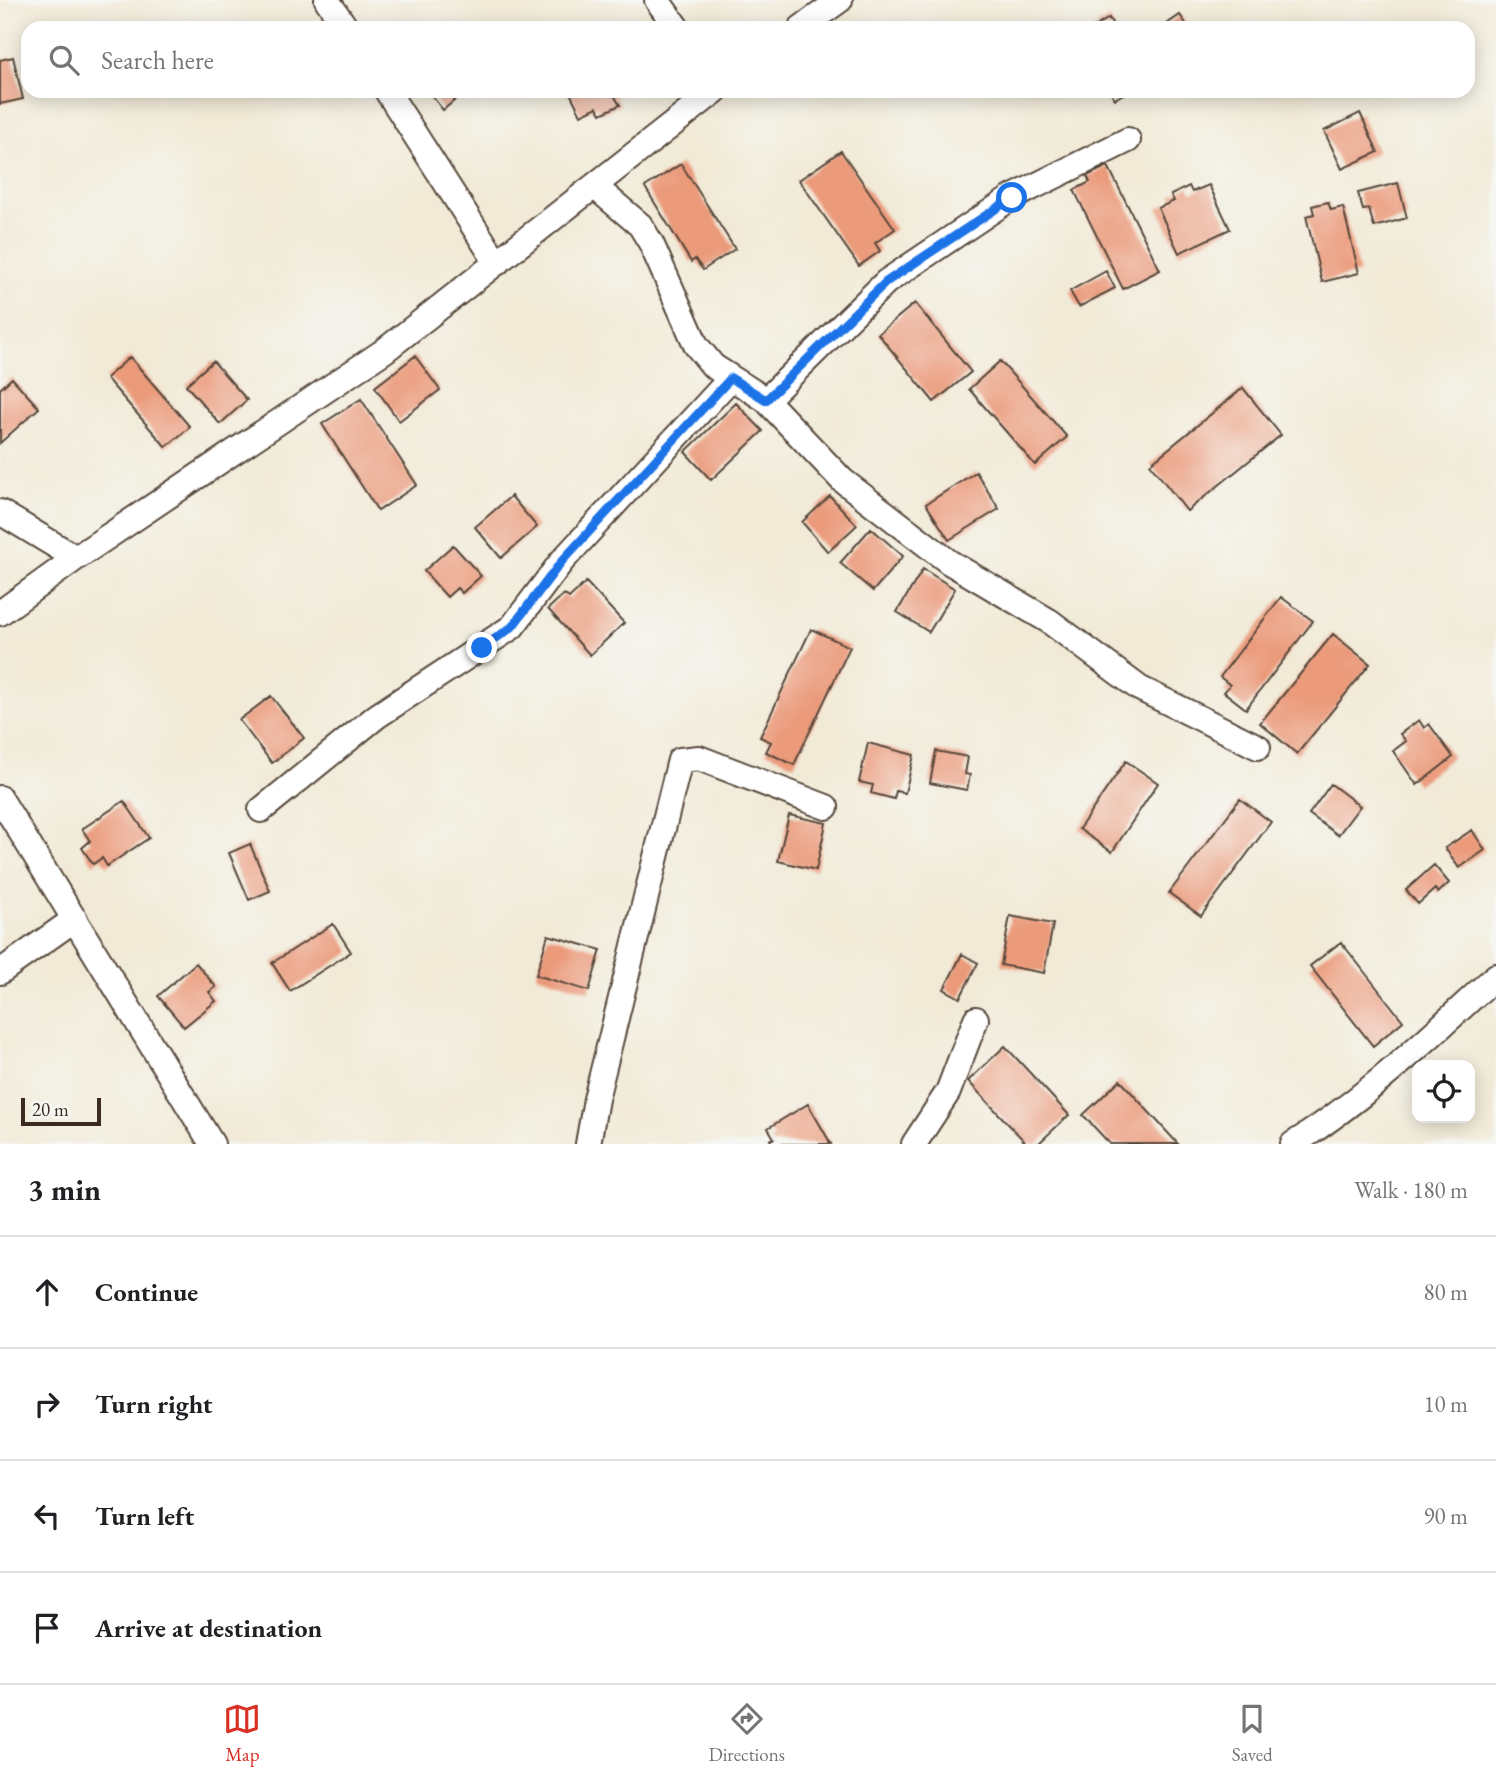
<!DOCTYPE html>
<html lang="en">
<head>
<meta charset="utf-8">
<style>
  body { margin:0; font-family:"EB Garamond",serif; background:#f2f2f2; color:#202124 }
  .controls { position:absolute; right:21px; bottom:21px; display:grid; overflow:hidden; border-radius:14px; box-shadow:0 4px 18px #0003 }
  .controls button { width:63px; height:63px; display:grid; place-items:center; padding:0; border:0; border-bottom:2px solid #e0e0e0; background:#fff; color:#202124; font:35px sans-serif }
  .scale { position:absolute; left:21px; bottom:18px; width:80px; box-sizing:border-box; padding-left:7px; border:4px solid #3b2a1e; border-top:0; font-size:19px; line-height:24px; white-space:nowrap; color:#3b2a1e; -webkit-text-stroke:5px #f6f6f2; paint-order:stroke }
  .stop { position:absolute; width:21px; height:21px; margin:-16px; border:5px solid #1a73e8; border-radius:50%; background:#fff }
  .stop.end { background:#1a73e8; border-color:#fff; box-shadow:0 2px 7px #0008 }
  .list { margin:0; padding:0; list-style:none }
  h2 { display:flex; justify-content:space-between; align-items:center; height:91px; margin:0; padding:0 28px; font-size:30px }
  h2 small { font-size:23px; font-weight:400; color:#757577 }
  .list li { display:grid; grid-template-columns:46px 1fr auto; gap:21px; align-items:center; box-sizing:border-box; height:112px; padding:0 28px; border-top:2px solid #e0e0e0 }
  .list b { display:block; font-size:26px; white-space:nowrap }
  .list em { font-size:23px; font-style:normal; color:#757577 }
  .icon { flex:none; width:38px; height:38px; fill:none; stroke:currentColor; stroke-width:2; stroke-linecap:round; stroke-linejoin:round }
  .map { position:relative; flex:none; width:1496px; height:1144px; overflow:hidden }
  .search { position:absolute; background:#fff; box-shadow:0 4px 18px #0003; left:21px; right:21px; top:21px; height:77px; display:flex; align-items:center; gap:18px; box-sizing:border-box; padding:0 24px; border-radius:21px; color:#757577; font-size:26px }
  .sheet { height:539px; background:#fff }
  nav { display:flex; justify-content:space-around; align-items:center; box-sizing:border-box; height:98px; border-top:2px solid #e0e0e0; background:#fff; font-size:19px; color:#757577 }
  nav a { display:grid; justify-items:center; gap:4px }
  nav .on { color:#d93025 }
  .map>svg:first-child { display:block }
  .building { fill:#eb9a7a }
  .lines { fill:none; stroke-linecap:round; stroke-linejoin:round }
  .street-casing { stroke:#56473a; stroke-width:28 }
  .street { stroke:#fff; stroke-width:24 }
  .route { stroke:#1a73e8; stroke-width:9 }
</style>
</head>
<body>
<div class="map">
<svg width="1496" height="1144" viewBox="0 0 1496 1144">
  <rect width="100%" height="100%" fill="#f6f6f2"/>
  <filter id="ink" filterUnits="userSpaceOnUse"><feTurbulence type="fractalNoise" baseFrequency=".0143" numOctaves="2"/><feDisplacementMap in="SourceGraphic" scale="14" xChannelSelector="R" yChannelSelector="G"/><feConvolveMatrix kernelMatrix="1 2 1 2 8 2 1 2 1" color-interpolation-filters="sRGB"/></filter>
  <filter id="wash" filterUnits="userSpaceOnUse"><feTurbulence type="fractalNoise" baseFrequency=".00686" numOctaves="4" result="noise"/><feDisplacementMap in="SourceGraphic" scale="28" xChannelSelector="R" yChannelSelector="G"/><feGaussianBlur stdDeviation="1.57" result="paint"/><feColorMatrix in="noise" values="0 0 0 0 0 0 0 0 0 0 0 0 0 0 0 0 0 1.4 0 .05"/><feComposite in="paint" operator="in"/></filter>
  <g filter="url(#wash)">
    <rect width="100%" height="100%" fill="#f1ead7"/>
    <g id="blocks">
      <!-- building -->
      <path class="building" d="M 1180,15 L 1189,28 L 1161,28 Z
        M 1109,18 L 1115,28 L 1093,28 Z
        M 13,57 L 23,99 L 0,104 L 0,60 Z
        M 428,91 L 466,91 L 443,110 Z
        M 569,91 L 626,91 L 615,97 L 620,105 L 601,114 L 597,107 L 581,115 Z
        M 1110,91 L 1128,91 L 1115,99 Z
        M 1360,113 L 1378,152 L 1342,169 L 1324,131 Z
        M 841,151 L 895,229 L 875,243 L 880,251 L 859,266 L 799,180 Z
        M 681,164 L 735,249 L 703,270 L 695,259 L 691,262 L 645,187 Z
        M 1108,166 L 1160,270 L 1123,289 L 1074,190 L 1090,182 L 1087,176 Z
        M 1398,183 L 1407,218 L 1374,227 L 1369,209 L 1363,210 L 1358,193 Z
        M 1209,185 L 1230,229 L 1179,253 L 1158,208 L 1174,201 L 1171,195 L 1189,186 L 1192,192 Z
        M 1328,202 L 1331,210 L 1343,207 L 1359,273 L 1322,282 L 1306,216 L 1314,214 L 1312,206 Z
        M 1106,271 L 1115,288 L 1079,307 L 1070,291 Z
        M 915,303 L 971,372 L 934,402 L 878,334 Z
        M 415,356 L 440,390 L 399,421 L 375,387 Z
        M 130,357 L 190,427 L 166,447 L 106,378 Z
        M 213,361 L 247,400 L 220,424 L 186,385 Z
        M 1000,361 L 1067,437 L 1035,465 L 969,389 Z
        M 12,378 L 39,408 L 0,443 L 0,389 Z
        M 1243,388 L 1281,435 L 1187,511 L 1150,464 Z
        M 361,399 L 417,485 L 378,511 L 322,424 Z
        M 736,403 L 763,431 L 711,480 L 685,452 Z
        M 976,472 L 999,509 L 949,540 L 926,504 Z
        M 511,496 L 537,527 L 501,558 L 475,527 Z
        M 830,496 L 857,525 L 828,552 L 802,522 Z
        M 871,528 L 903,556 L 873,591 L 840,563 Z
        M 453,545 L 481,576 L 462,593 L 457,588 L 447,597 L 424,571 Z
        M 923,569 L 955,589 L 929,632 L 897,612 Z
        M 586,582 L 624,623 L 590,655 L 548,609 L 564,594 L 569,598 Z
        M 1281,597 L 1313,621 L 1246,709 L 1224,692 L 1230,685 L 1220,677 Z
        M 811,629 L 850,647 L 794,765 L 766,752 L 771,742 L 760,737 Z
        M 1333,634 L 1370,664 L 1297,754 L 1260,723 Z
        M 271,696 L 304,738 L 272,763 L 239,720 Z
        M 1419,720 L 1424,728 L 1429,724 L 1453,757 L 1417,785 L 1393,751 L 1406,741 L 1400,734 Z
        M 868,743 L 914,755 L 905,793 L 896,791 L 894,799 L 871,793 L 873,785 L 859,782 Z
        M 936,751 L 968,757 L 965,774 L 970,775 L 967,790 L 930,783 Z
        M 1126,761 L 1158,783 L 1112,852 L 1079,829 Z
        M 1331,784 L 1360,806 L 1338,835 L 1309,814 Z
        M 1240,799 L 1271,822 L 1201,916 L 1169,893 Z
        M 124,801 L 149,838 L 107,866 L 102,858 L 93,864 L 82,848 L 90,841 L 82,829 Z
        M 789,815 L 826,823 L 816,870 L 778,861 Z
        M 1472,830 L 1485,850 L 1459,868 L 1445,848 Z
        M 250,844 L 270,891 L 249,900 L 229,853 Z
        M 1434,865 L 1449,883 L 1438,893 L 1435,889 L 1418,904 L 1406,890 Z
        M 1010,916 L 1053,924 L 1044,973 L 1001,965 Z
        M 333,924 L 351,952 L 290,991 L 272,963 Z
        M 548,935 L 601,950 L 589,991 L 536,975 Z
        M 1341,942 L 1403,1021 L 1373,1046 L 1310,966 Z
        M 962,954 L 978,963 L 960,998 L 944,989 Z
        M 196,963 L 216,987 L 209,992 L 216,1001 L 184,1027 L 158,996 Z
        M 1005,1046 L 1069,1115 L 1038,1144 L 1027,1144 L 968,1081 Z
        M 1120,1080 L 1178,1144 L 1110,1144 L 1083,1115 Z
        M 808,1104 L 831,1144 L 772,1144 L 770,1140 L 774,1138 L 768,1128 Z"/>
    </g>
  </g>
  <g filter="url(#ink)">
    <use href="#blocks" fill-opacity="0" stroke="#56473a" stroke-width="2"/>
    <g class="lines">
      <defs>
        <path id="street" d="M 327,0 L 346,28
          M 657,0 L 677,28
          M 801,28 L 840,0
          M 387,91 L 497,263
          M 594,186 L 640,225 L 651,243 L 696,345 L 713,366 L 766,400 L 886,282 L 1011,198 L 1128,140
          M 766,400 L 842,480 L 949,562 L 1049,621 L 1139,688 L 1258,747
          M 0,512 L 76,558
          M 0,613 L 76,558 L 384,351 L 715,91
          M 0,798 L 212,1144
          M 261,810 L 377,716 L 512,627 L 562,561 L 731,378
          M 0,972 L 75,919
          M 588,1144 L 596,1099 L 680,760 L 699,758 L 826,807
          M 914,1144 L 948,1092 L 976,1019
          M 1293,1144 C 1368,1097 1431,1035 1496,976"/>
      </defs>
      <!-- street casing -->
      <use href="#street" class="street-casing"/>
      <!-- street -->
      <use href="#street" class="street"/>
    </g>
  </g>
  <g class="lines" filter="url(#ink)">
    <!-- route -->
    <path class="route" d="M 482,648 L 512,627 L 562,561 L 731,378 L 766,400 L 886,282 L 1012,198"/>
  </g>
</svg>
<div class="controls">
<button><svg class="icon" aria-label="locate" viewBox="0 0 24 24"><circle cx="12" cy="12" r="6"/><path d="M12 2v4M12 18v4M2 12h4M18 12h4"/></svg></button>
</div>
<div class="scale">20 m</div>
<div class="stop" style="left:1012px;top:198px"></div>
<div class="stop end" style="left:482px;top:648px"></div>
<div class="search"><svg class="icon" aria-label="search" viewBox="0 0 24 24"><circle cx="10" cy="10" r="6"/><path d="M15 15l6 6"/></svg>Search here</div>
</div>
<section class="sheet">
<h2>3 min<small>Walk · 180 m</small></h2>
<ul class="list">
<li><svg class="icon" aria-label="ahead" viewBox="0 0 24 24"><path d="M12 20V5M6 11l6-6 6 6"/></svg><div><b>Continue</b></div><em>80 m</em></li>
<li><svg class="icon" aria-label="right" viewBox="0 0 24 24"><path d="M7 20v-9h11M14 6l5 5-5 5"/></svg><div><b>Turn right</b></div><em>10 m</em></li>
<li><svg class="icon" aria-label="left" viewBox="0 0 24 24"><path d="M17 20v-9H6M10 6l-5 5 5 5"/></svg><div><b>Turn left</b></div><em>90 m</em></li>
<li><svg class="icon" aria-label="arrive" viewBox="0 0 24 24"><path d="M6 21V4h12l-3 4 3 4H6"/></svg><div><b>Arrive at destination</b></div></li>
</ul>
</section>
<nav>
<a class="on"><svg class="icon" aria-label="map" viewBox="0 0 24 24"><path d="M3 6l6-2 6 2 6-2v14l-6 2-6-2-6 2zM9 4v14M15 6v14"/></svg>Map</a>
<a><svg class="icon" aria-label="directions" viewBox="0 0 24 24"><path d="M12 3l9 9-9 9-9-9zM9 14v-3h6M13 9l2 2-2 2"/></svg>Directions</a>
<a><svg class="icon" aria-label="saved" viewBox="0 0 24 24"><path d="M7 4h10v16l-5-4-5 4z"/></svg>Saved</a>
</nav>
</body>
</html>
